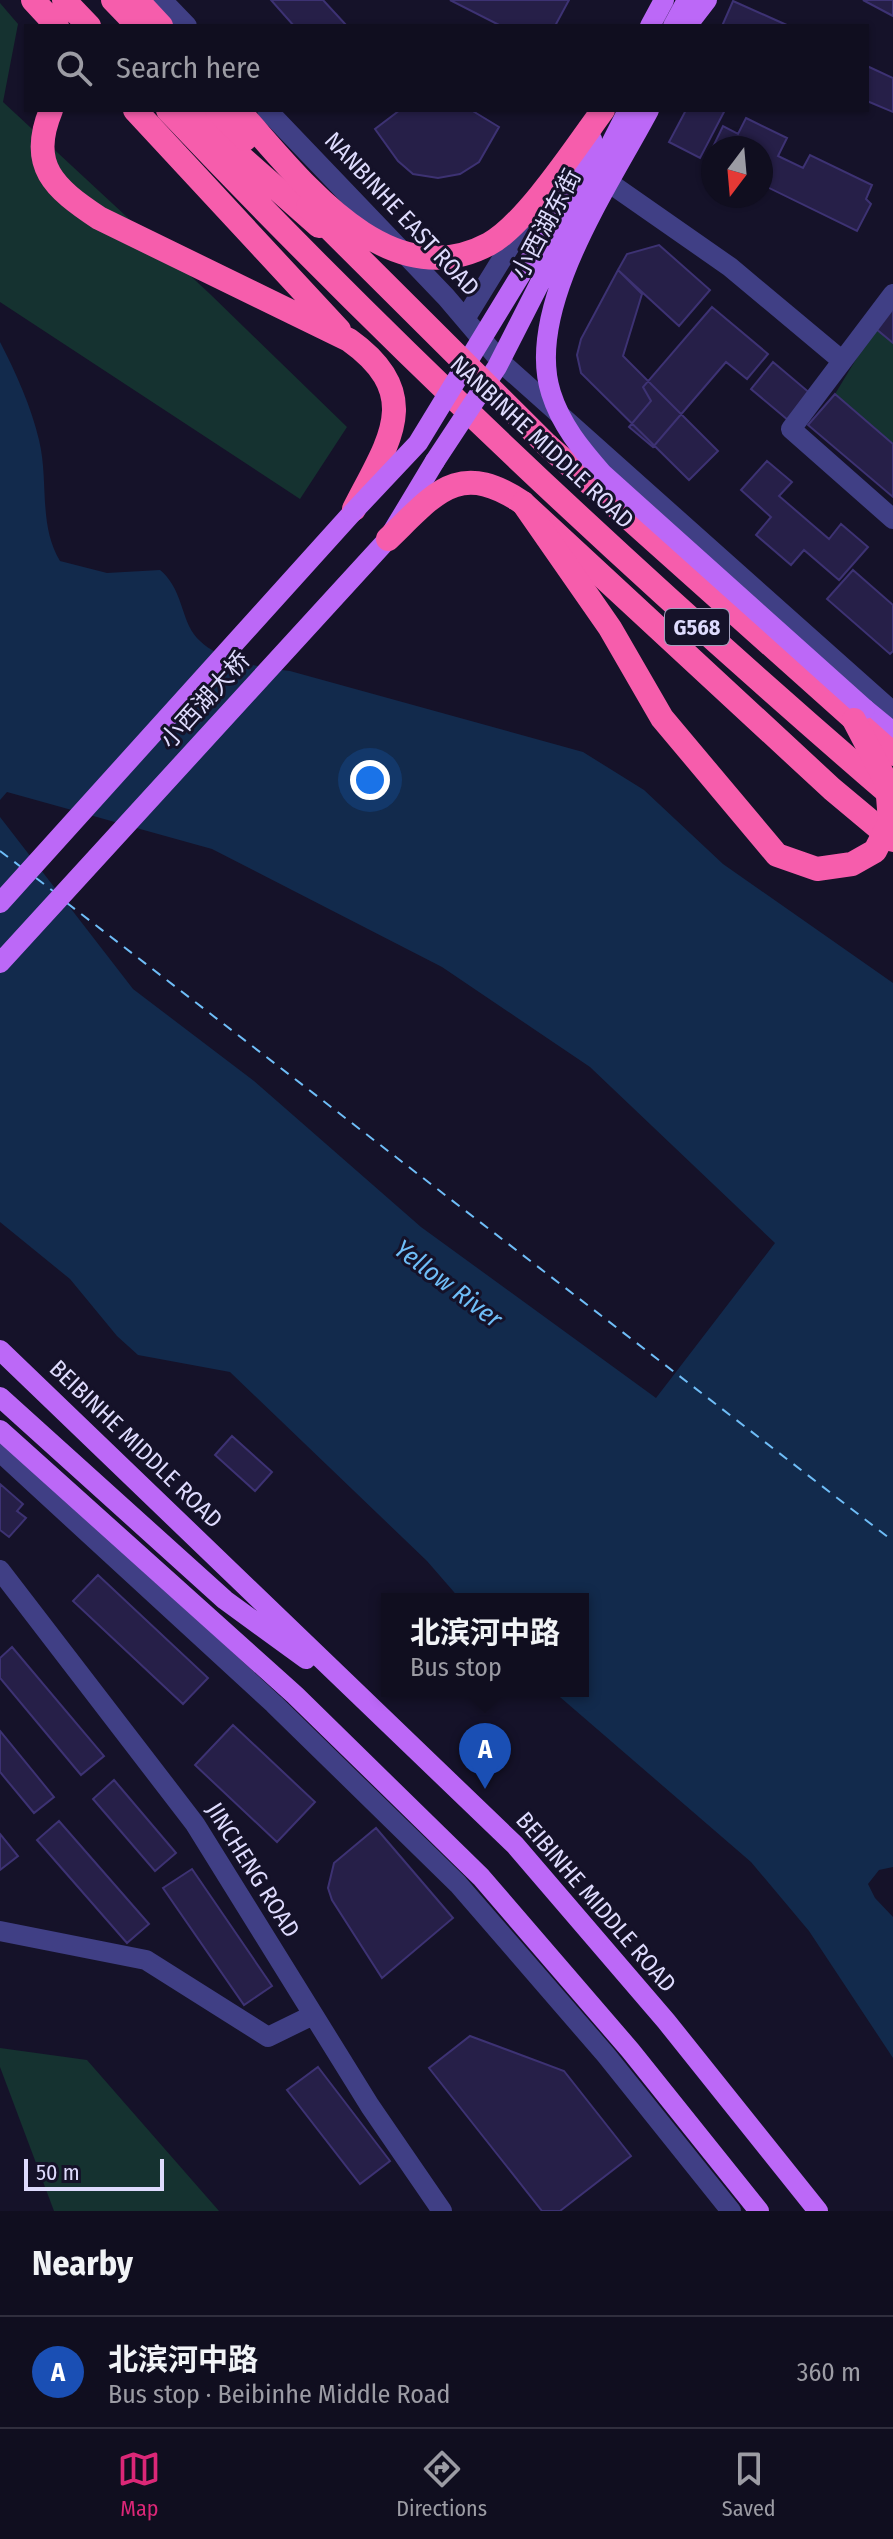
<!DOCTYPE html>
<html lang="en">
<head>
<meta charset="utf-8">
<style>
  body { margin:0; font-family:"Fira Sans Condensed","Noto Sans SC",sans-serif; background:#191728; color:#f1f3f6 }
  .compass { position:absolute; left:701px; top:136px; width:72px; height:72px; border-radius:50%; background:#100e1f; box-shadow:0 2px 6px #0004; rotate:196deg }
  .scale { position:absolute; left:24px; bottom:20px; width:140px; box-sizing:border-box; padding-left:8px; border:4px solid #dedbfd; border-top:0; font-size:22px; line-height:28px; white-space:nowrap; color:#dedbfd; -webkit-text-stroke:6px #151229; paint-order:stroke }
  .you { position:absolute; left:370px; top:780px; width:28px; height:28px; margin:-20px; border:6px solid #fff; border-radius:50%; background:#1a73e8; box-shadow:0 0 0 12px #1a73e833 }
  .badge { display:grid; place-items:center; width:52px; height:52px; border-radius:50%; background:#db2777; color:#fff; font-size:26px; font-weight:700 }
  .pin { position:absolute; translate:-50% -66px; filter:drop-shadow(0 2px 4px #0008) }
  .pin::after { content:''; position:absolute; top:42px; width:28px; height:24px; background:inherit; clip-path:polygon(0 0,100% 0,50% 100%) }
  .popup { position:absolute; left:381px; top:1593px; width:208px; height:104px; box-sizing:border-box; display:grid; place-content:center; border-radius:0px; background:#100e1f; filter:drop-shadow(0 2px 6px #0005); font-size:26px; white-space:nowrap; color:#9c9ca4 }
  .popup b { font-size:30px; color:#f1f3f6 }
  .popup::after { content:''; position:absolute; left:50%; top:100%; margin-left:-16px; border:16px solid transparent; border-top-color:#100e1f }
  .list { margin:0; padding:0; list-style:none }
  h2 { display:flex; justify-content:space-between; align-items:center; height:104px; margin:0; padding:0 32px; font-size:34px }
  h2 small { font-size:26px; font-weight:400; color:#9c9ca4 }
  .list li { display:grid; grid-template-columns:52px 1fr auto; gap:24px; align-items:center; box-sizing:border-box; height:112px; padding:0 32px; border-top:2px solid #302e3d }
  .list b { display:block; font-size:30px; white-space:nowrap }
  .list p { margin:0; font-size:26px; white-space:nowrap; color:#9c9ca4 }
  .list em { font-size:26px; font-style:normal; color:#9c9ca4 }
  .icon { flex:none; width:44px; height:44px; fill:none; stroke:currentColor; stroke-width:2; stroke-linecap:round; stroke-linejoin:round }
  .map { position:relative; flex:none; width:893px; height:2211px; overflow:hidden }
  .search { position:absolute; background:#100e1f; box-shadow:0 2px 6px #0004; left:24px; right:24px; top:24px; height:88px; display:flex; align-items:center; gap:20px; box-sizing:border-box; padding:0 28px; border-radius:0px; color:#9c9ca4; font-size:30px }
  .sheet { height:216px; background:#100e1f }
  nav { display:flex; justify-content:space-around; align-items:center; box-sizing:border-box; height:112px; border-top:2px solid #302e3d; background:#100e1f; font-size:22px; color:#9c9ca4 }
  nav a { display:grid; justify-items:center; gap:4px }
  nav .on { color:#db2777 }
  .map>svg:first-child { display:block }
  .green { fill:#153230 }
  .water { fill:#122a4c }
  .lines { fill:none; stroke-linecap:round; stroke-linejoin:round }
  .ferry { stroke:#6fbdf7; stroke-width:2; stroke-dasharray:10 8; stroke-linecap:butt }
  .building { fill:#261f48; stroke:#3d3273; stroke-width:2 }
  .minor { stroke:#403f85; stroke-width:20 }
  .major { stroke:#bc68f7; stroke-width:20 }
  .highway { stroke:#f65dac; stroke-width:24 }
  .major-bridge { stroke:#bc68f7; stroke-width:20 }
  .highway-bridge { stroke:#f65dac; stroke-width:24 }
  .labels { text-anchor:middle; dominant-baseline:central; stroke-width:6; stroke-linejoin:round; paint-order:stroke }
  .shield { fill:#151229; stroke:#a29fbd; stroke-width:2 }
  .shield-label { font-size:22px; font-weight:bold; fill:#dedbfd }
  .street-label { font-size:24px; fill:#dedbfd; stroke:#151229 }
  .water-label { font-size:26px; font-style:italic; fill:#6fbdf7; stroke:#151229 }
</style>
</head>
<body>
<div class="map">
<svg width="893" height="2211" viewBox="0 0 893 2211">
  <rect width="100%" height="100%" fill="#151229"/>
  <!-- green -->
  <path class="green" d="M 0,3 L 18,24 L 3,102 L 210,294 L 347,427 L 300,499 L 0,302 Z
    M 875,328 L 893,343 L 893,444 L 835,394 Z
    M 0,2048 L 87,2060 L 219,2211 L 54,2211 L 0,2067 Z"/>
  <!-- water -->
  <path class="water" d="M 0,342 C 16,373 31,406 39,440 C 49,481 38,524 60,561 L 107,573 L 160,570 C 178,585 180,605 189,626 C 205,660 258,667 290,671 L 583,752 L 644,790 L 723,864 L 893,983 L 893,1867 L 879,1870 L 868,1884 L 875,1898 L 893,1917 L 893,2058 L 809,1931 L 751,1862 L 553,1691 L 583,1691 L 583,1599 L 460,1599 L 427,1561 L 230,1372 L 138,1355 L 117,1336 L 70,1279 L 0,1222 L 0,817 L 133,989 L 254,1081 L 421,1227 L 656,1398 L 775,1243 L 590,1067 L 442,967 L 212,849 L 7,792 L 0,800 Z"/>
  <g class="lines">
    <!-- ferry -->
    <path class="ferry" d="M 0,851 L 21,867
      M 36,878 L 53,891
      M 67,903 L 893,1541"/>
  </g>
  <!-- building -->
  <path class="building" d="M 271,0 L 323,0 L 347,26 L 294,26 Z
    M 450,0 L 569,0 L 555,26 L 501,26 Z
    M 863,0 L 893,0 L 893,16 Z
    M 733,1 L 789,26 L 722,26 Z
    M 867,66 L 893,78 L 893,112 L 867,101 Z
    M 400,110 L 471,110 L 499,127 L 479,162 L 460,174 L 438,178 L 413,174 L 398,161 L 375,129 Z
    M 686,110 L 725,110 L 700,158 L 669,142 Z
    M 746,118 L 787,138 L 778,156 L 803,168 L 810,155 L 872,185 L 866,199 L 871,204 L 857,231 L 761,184 L 761,148 L 713,148 L 713,160 L 708,157 L 723,126 L 738,134 Z
    M 659,245 L 710,290 L 679,326 L 618,270 L 627,254 Z
    M 618,270 L 642,294 L 623,356 L 718,451 L 689,480 L 581,373 L 577,355 L 581,339 Z
    M 893,306 L 893,343 L 875,328 Z
    M 712,307 L 768,354 L 747,379 L 726,362 L 653,447 L 629,427 L 651,401 L 643,387 Z
    M 773,362 L 811,394 L 788,420 L 751,389 Z
    M 835,394 L 893,444 L 893,497 L 808,425 Z
    M 767,461 L 792,482 L 779,496 L 829,539 L 841,524 L 868,547 L 839,580 L 804,550 L 791,565 L 756,535 L 771,517 L 741,490 Z
    M 853,570 L 893,605 L 893,651 L 890,654 L 827,599 Z
    M 232,1436 L 272,1472 L 255,1491 L 215,1455 Z
    M 0,1484 L 23,1504 L 17,1511 L 26,1518 L 9,1537 L 0,1530 Z
    M 98,1575 L 208,1678 L 183,1704 L 73,1601 Z
    M 12,1647 L 104,1756 L 81,1775 L 0,1678 L 0,1658 Z
    M 233,1725 L 315,1802 L 277,1842 L 195,1765 Z
    M 0,1731 L 54,1797 L 34,1813 L 0,1772 Z
    M 114,1780 L 176,1853 L 155,1871 L 93,1799 Z
    M 59,1821 L 149,1924 L 127,1943 L 37,1840 Z
    M 376,1828 L 453,1918 L 382,1978 L 332,1900 L 328,1888 L 334,1863 Z
    M 0,1834 L 18,1856 L 0,1870 Z
    M 192,1869 L 272,1986 L 244,2005 L 163,1888 Z
    M 470,2036 L 564,2071 L 631,2156 L 560,2211 L 542,2211 L 429,2068 Z
    M 318,2067 L 390,2161 L 360,2184 L 287,2090 Z"/>
  <g class="lines">
    <!-- minor -->
    <path class="minor" d="M 162,0 L 187,26
      M 267,110 L 446,297 L 503,364 L 893,712
      M 601,177 L 730,267 L 840,359
      M 893,294 L 791,429 L 893,519
      M 465,319 L 526,220
      M 0,1452 L 274,1704 L 458,1884 L 606,2055 L 731,2211
      M 0,1570 L 195,1824 L 370,2106 L 442,2211
      M 0,1931 L 146,1960 L 268,2037 L 313,2015"/>
    <!-- major -->
    <path class="major" d="M 650,26 L 664,0
      M 673,26 L 687,0
      M 687,26 L 707,0
      M 865,709 L 893,732
      M 0,903 L 352,513
      M 0,963 L 388,539 L 435,461
      M 0,1350 L 515,1845 L 666,2021 L 818,2211
      M 0,1397 L 225,1600 L 306,1659
      M 0,1430 L 295,1695 L 481,1877 L 630,2050 L 759,2211"/>
    <!-- highway -->
    <path class="highway" d="M 33,0 L 57,26
      M 64,0 L 89,26
      M 113,0 L 138,26
      M 137,0 L 161,26
      M 51,110 C 28,166 54,188 99,218 L 349,340 C 426,395 388,442 354,509
      M 135,110 L 339,330
      M 168,110 C 397,352 641,580 893,797
      M 188,110 L 319,226
      M 547,445 L 893,754
      M 388,539 C 435,494 458,459 523,503 L 832,789 L 893,840"/>
    <!-- major-bridge -->
    <path class="major-bridge" d="M 649,110 C 610,184 524,308 551,393 C 561,425 581,449 603,474 L 865,709
      M 435,461 L 497,367 L 628,110
      M 352,513 L 418,443 L 534,253 L 592,139"/>
    <!-- highway-bridge -->
    <path class="highway-bridge" d="M 217,110 L 245,139
      M 238,110 C 299,177 386,299 489,244 C 525,225 578,144 603,110
      M 308,207 L 547,445
      M 523,503 L 610,628 L 662,718 L 777,855 L 817,869 L 852,864 L 875,851 L 890,822 L 887,783 L 854,720"/>
  </g>
  <g class="labels">
    <!-- shield labels -->
    <rect class="shield" x="665" y="609" width="64" height="36" rx="6"/>
    <g class="shield-label">
      <text x="697" y="627">G568</text>
    </g>
    <!-- street labels -->
    <g class="street-label">
      <text transform="translate(402 214) rotate(47)">NANBINHE EAST ROAD</text>
      <text transform="translate(546 224) rotate(-62)">小西湖东街</text>
      <text transform="translate(542 442) rotate(43)">NANBINHE MIDDLE ROAD</text>
      <text transform="translate(205 700) rotate(-48)">小西湖大桥</text>
      <text transform="translate(136 1444) rotate(44)">BEIBINHE MIDDLE ROAD</text>
      <text transform="translate(253 1870) rotate(58)">JINCHENG ROAD</text>
      <text transform="translate(596 1902) rotate(49)">BEIBINHE MIDDLE ROAD</text>
    </g>
    <!-- water labels -->
    <g class="water-label">
      <text transform="translate(448 1284) rotate(37)">Yellow River</text>
    </g>
  </g>
</svg>
<svg class="compass" viewBox="-18 -18 36 36"><path d="M0-13l5 13h-10z" fill="#e53935"/><path d="M0 13l5-13h-10z" fill="#9c9ca4"/></svg>
<div class="scale">50 m</div>
<div class="you"></div>
<div class="pin badge" style="left:485px;top:1789px;background:#1a4fb4">A</div>
<div class="popup"><b>北滨河中路</b>Bus stop</div>
<div class="search"><svg class="icon" aria-label="search" viewBox="0 0 24 24"><circle cx="10" cy="10" r="6"/><path d="M15 15l6 6"/></svg>Search here</div>
</div>
<section class="sheet">
<h2>Nearby<small></small></h2>
<ul class="list">
<li><span class="badge" style="background:#1a4fb4">A</span><div><b>北滨河中路</b><p>Bus stop · Beibinhe Middle Road</p></div><em>360 m</em></li>
</ul>
</section>
<nav>
<a class="on"><svg class="icon" aria-label="map" viewBox="0 0 24 24"><path d="M3 6l6-2 6 2 6-2v14l-6 2-6-2-6 2zM9 4v14M15 6v14"/></svg>Map</a>
<a><svg class="icon" aria-label="directions" viewBox="0 0 24 24"><path d="M12 3l9 9-9 9-9-9zM9 14v-3h6M13 9l2 2-2 2"/></svg>Directions</a>
<a><svg class="icon" aria-label="saved" viewBox="0 0 24 24"><path d="M7 4h10v16l-5-4-5 4z"/></svg>Saved</a>
</nav>
</body>
</html>
